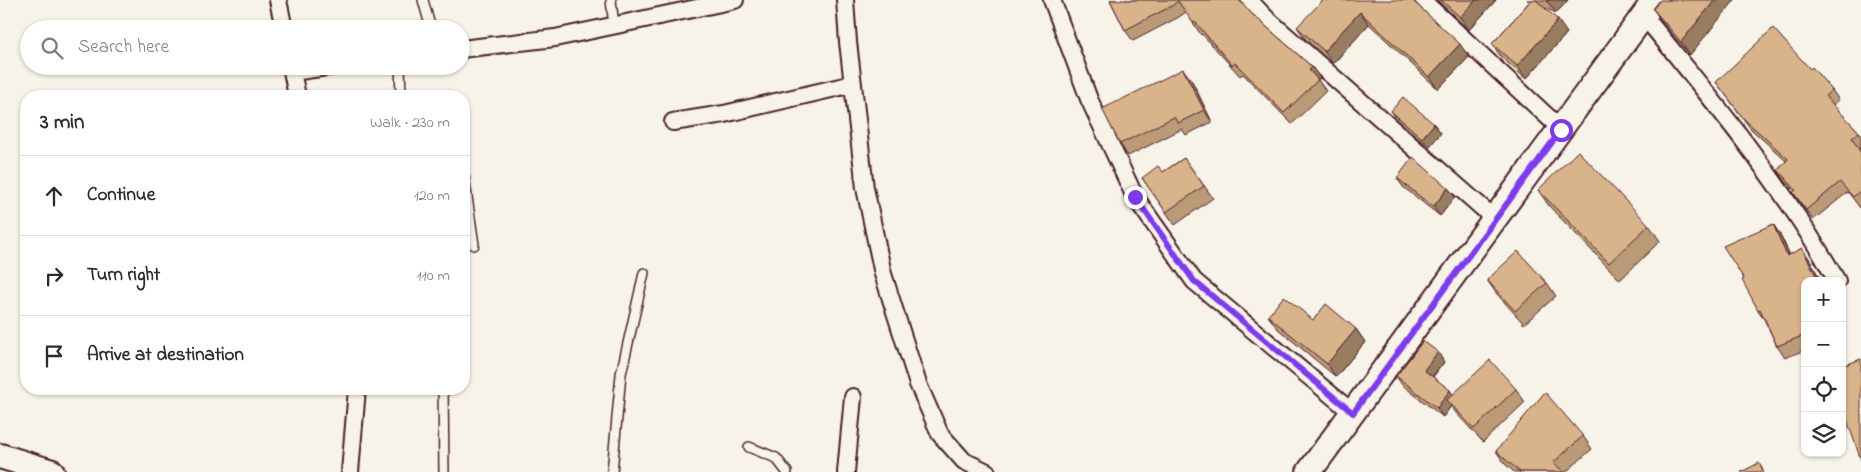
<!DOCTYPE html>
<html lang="en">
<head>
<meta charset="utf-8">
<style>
  body { margin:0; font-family:"Indie Flower",sans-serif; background:#f2f2f3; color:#2b2b33 }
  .controls { position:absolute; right:15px; bottom:15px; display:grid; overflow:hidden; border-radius:10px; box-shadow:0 1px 4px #0004 }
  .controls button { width:45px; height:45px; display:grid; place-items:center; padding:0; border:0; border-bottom:1px solid #e1e1e2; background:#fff; color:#2b2b33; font:25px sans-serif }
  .stop { position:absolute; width:15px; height:15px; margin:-11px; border:4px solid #7c3aed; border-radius:50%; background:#fff }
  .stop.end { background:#7c3aed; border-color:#fff; box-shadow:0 1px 5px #0008 }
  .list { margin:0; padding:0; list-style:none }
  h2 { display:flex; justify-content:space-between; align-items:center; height:65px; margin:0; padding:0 20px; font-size:21px }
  h2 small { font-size:16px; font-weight:400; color:#7c7c81 }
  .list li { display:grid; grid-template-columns:32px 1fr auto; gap:15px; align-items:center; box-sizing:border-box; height:80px; padding:0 20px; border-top:1px solid #e1e1e2 }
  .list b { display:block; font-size:19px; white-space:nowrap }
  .list em { font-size:16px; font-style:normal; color:#7c7c81 }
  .icon { flex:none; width:28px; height:28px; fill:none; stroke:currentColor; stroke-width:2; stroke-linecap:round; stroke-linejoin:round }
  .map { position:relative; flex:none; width:1861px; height:472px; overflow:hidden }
  .search { position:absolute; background:#fff; box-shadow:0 1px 4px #0004; left:20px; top:20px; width:450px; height:55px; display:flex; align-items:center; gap:12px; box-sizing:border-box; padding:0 18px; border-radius:28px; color:#7c7c81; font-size:19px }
  .panel { position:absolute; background:#fff; box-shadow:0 1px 4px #0004; left:20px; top:90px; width:450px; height:305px; border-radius:20px }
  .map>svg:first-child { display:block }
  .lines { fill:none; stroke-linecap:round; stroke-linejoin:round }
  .lane-casing { stroke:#4a1f2b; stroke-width:12 }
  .street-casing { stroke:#4a1f2b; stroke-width:20 }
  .secondary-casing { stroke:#4a1f2b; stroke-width:28 }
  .lane { stroke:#f7f3e8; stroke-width:9 }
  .street { stroke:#f7f3e8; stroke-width:16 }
  .secondary { stroke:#f7f3e8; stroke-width:24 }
  .wall { fill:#bb9a77; stroke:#4a1f2b }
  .shaded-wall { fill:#987d61; stroke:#4a1f2b }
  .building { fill:#d9b38a; stroke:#4a1f2b }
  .route { stroke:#7c3aed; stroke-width:6 }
</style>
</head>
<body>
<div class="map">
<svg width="1861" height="472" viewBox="0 0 1861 472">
  <rect width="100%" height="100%" fill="#f7f3e8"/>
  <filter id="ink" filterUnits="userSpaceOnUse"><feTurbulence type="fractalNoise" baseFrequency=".02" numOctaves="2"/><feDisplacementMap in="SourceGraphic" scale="10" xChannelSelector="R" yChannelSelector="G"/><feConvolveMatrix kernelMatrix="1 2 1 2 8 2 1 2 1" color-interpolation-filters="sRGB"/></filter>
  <g filter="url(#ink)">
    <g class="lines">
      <defs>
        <path id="lane" d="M 423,0 L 431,29
          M 611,0 L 614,26
          M 400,66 L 401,96
          M 464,176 L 474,245
          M 443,389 L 444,472
          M 749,447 L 776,458 L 787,472
          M 612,472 L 621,374 L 644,273"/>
        <path id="street" d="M 278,0 L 284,29
          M 845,0 L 848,42 L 865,188 L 883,274 L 918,384 L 940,434 L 964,461 L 987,472
          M 1052,0 L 1089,99 L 1135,197 L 1194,281 L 1353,413
          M 1249,0 L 1265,17 L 1495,219
          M 1422,0 L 1561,129
          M 1644,16 C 1713,100 1783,185 1837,281
          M 461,49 L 555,38 L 735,0
          M 291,66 L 297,96
          M 292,72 L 334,66
          M 673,122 L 724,114 L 853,84
          M 350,472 L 357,389
          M 846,472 L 853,397"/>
        <path id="secondary" d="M 0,456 L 52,472
          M 1309,472 L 1655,0"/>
      </defs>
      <!-- lane casing -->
      <use href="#lane" class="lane-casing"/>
      <!-- street casing -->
      <use href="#street" class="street-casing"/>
      <!-- secondary casing -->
      <use href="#secondary" class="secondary-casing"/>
      <!-- lane -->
      <use href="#lane" class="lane"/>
      <!-- street -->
      <use href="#street" class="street"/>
      <!-- secondary -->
      <use href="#secondary" class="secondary"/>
    </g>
    <!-- wall -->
    <path class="wall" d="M 1110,0 L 1240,0 L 1251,13 L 1312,67 L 1320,78 L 1318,80 L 1326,91 L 1292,124 L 1243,74 L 1240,76 L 1202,34 L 1201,35 L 1186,12 L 1179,17 L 1133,41 L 1125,30 Z
      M 1413,0 L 1469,57 L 1438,89 L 1369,24 L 1333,64 L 1306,40 L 1297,27 Z
      M 1437,0 L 1496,0 L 1469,30 Z
      M 1527,0 L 1568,0 L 1556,13 L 1545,8 L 1567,33 L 1526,79 L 1501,57 L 1492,44 L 1530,1 Z
      M 1660,0 L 1690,55 L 1662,22 L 1653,9 Z
      M 1810,69 L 1832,90 L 1839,100 L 1833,105 L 1861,134 L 1861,147 L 1859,148 L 1861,151 L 1861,207 L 1860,208 L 1848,192 L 1813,220 L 1793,192 L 1795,191 L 1785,181 L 1778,170 L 1786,161 L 1751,129 L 1716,82 Z
      M 1192,81 L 1212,122 L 1186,135 L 1182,129 L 1128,156 L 1120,144 Z
      M 1391,111 L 1434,124 L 1441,133 L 1429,147 L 1398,120 Z
      M 1184,158 L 1213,198 L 1175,225 L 1142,178 L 1163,172 Z
      M 1397,178 L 1448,188 L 1455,197 L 1440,216 L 1403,187 Z
      M 1538,190 L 1649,225 L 1660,241 L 1620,280 L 1549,206 Z
      M 1773,224 L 1781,236 L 1790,255 L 1802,248 L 1810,260 L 1821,281 L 1805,281 L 1805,350 L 1785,358 L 1777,346 L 1764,319 L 1758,310 Z
      M 1487,280 L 1547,283 L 1556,296 L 1524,324 L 1496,293 Z
      M 1268,316 L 1313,320 L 1356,329 L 1365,342 L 1336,377 L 1278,329 Z
      M 1444,362 L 1433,377 L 1453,395 L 1516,389 L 1525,402 L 1483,442 L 1456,413 L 1451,406 L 1443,417 L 1402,385 L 1396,376 Z
      M 1583,436 L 1592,449 L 1566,472 L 1514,472 L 1505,464 L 1496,451 Z"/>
    <!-- shaded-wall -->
    <path class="shaded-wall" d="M 1476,0 L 1496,0 L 1469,30 L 1460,17 Z
      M 1548,0 L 1568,0 L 1556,13 L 1547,1 Z
      M 1715,0 L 1735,0 L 1690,55 L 1681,42 Z
      M 1360,12 L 1369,24 L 1333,64 L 1324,51 Z
      M 1558,20 L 1567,33 L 1526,79 L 1517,66 Z
      M 1460,44 L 1469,57 L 1438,89 L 1429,77 Z
      M 1312,67 L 1320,78 L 1316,82 L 1309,70 Z
      M 1183,69 L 1192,81 L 1212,122 L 1204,110 Z
      M 1434,124 L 1441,133 L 1429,147 L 1422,138 Z
      M 1448,188 L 1455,197 L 1440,216 L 1433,207 Z
      M 1773,224 L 1781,236 L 1795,268 L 1787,256 Z
      M 1802,248 L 1810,260 L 1821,281 L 1819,281 L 1818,279 Z
      M 1356,329 L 1365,342 L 1336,377 L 1327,364 Z
      M 1438,352 L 1444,362 L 1430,379 L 1424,370 Z
      M 1450,390 L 1456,399 L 1447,400 L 1451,406 L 1443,417 L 1437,408 Z"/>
    <!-- building -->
    <path class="building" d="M 1110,0 L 1239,0 L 1251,13 L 1312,67 L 1309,70 L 1318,80 L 1284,113 L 1235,63 L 1232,65 L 1195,22 L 1193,23 L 1178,1 L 1172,6 L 1125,30 Z
      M 1323,0 L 1412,0 L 1460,44 L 1429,77 L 1360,12 L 1324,51 L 1297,27 Z
      M 1441,0 L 1476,0 L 1460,17 Z
      M 1531,0 L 1536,0 L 1558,20 L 1517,66 L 1492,44 Z
      M 1660,0 L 1715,0 L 1681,42 L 1653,9 Z
      M 1773,28 L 1810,69 L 1812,67 L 1832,90 L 1825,96 L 1859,132 L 1852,138 L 1861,153 L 1861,190 L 1853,197 L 1840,182 L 1806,210 L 1793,192 L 1796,190 L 1778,170 L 1788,159 L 1744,119 L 1716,82 Z
      M 1183,69 L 1204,110 L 1178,123 L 1174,117 L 1120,144 L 1102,109 Z
      M 1403,97 L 1434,124 L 1422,138 L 1391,111 Z
      M 1578,151 L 1649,225 L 1609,263 L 1538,190 Z
      M 1413,157 L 1448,188 L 1433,207 L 1397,178 Z
      M 1184,158 L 1204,186 L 1166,212 L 1142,178 L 1158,166 L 1163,172 Z
      M 1773,224 L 1787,256 L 1802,248 L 1818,279 L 1814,281 L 1805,281 L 1805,335 L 1777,346 L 1760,309 L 1758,310 L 1742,280 L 1744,279 L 1723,246 Z
      M 1518,251 L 1547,283 L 1515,311 L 1487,280 Z
      M 1284,296 L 1313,320 L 1326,304 L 1356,329 L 1327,364 L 1268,316 Z
      M 1423,341 L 1438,352 L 1424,370 L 1450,390 L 1437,408 L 1396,376 Z
      M 1861,359 L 1861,460 L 1842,406 L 1842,366 Z
      M 1490,360 L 1516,389 L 1474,429 L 1447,400 Z
      M 1545,392 L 1583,436 L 1553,463 L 1564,472 L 1520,472 L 1496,451 Z
      M 1759,463 L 1764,472 L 1741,472 Z"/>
  </g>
  <g class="lines" filter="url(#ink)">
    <!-- route -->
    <path class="route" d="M 1135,197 L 1194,281 L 1353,413 L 1561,130"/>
  </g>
</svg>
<div class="controls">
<button>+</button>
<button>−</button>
<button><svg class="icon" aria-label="locate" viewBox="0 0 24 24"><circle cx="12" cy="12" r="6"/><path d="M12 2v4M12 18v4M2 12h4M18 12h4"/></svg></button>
<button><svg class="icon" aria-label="layers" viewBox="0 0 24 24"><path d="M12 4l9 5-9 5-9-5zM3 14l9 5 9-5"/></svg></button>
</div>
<div class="stop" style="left:1561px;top:130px"></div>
<div class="stop end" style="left:1135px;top:197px"></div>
<div class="search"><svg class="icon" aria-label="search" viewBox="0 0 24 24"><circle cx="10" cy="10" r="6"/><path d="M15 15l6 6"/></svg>Search here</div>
<section class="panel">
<h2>3 min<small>Walk · 230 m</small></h2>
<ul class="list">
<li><svg class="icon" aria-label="ahead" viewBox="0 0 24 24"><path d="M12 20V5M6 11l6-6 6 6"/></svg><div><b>Continue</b></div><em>120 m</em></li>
<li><svg class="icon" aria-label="right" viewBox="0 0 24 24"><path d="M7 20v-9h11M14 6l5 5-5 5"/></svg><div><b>Turn right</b></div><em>110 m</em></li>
<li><svg class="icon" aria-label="arrive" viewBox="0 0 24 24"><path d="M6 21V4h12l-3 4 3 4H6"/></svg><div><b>Arrive at destination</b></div></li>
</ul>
</section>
</div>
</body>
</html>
